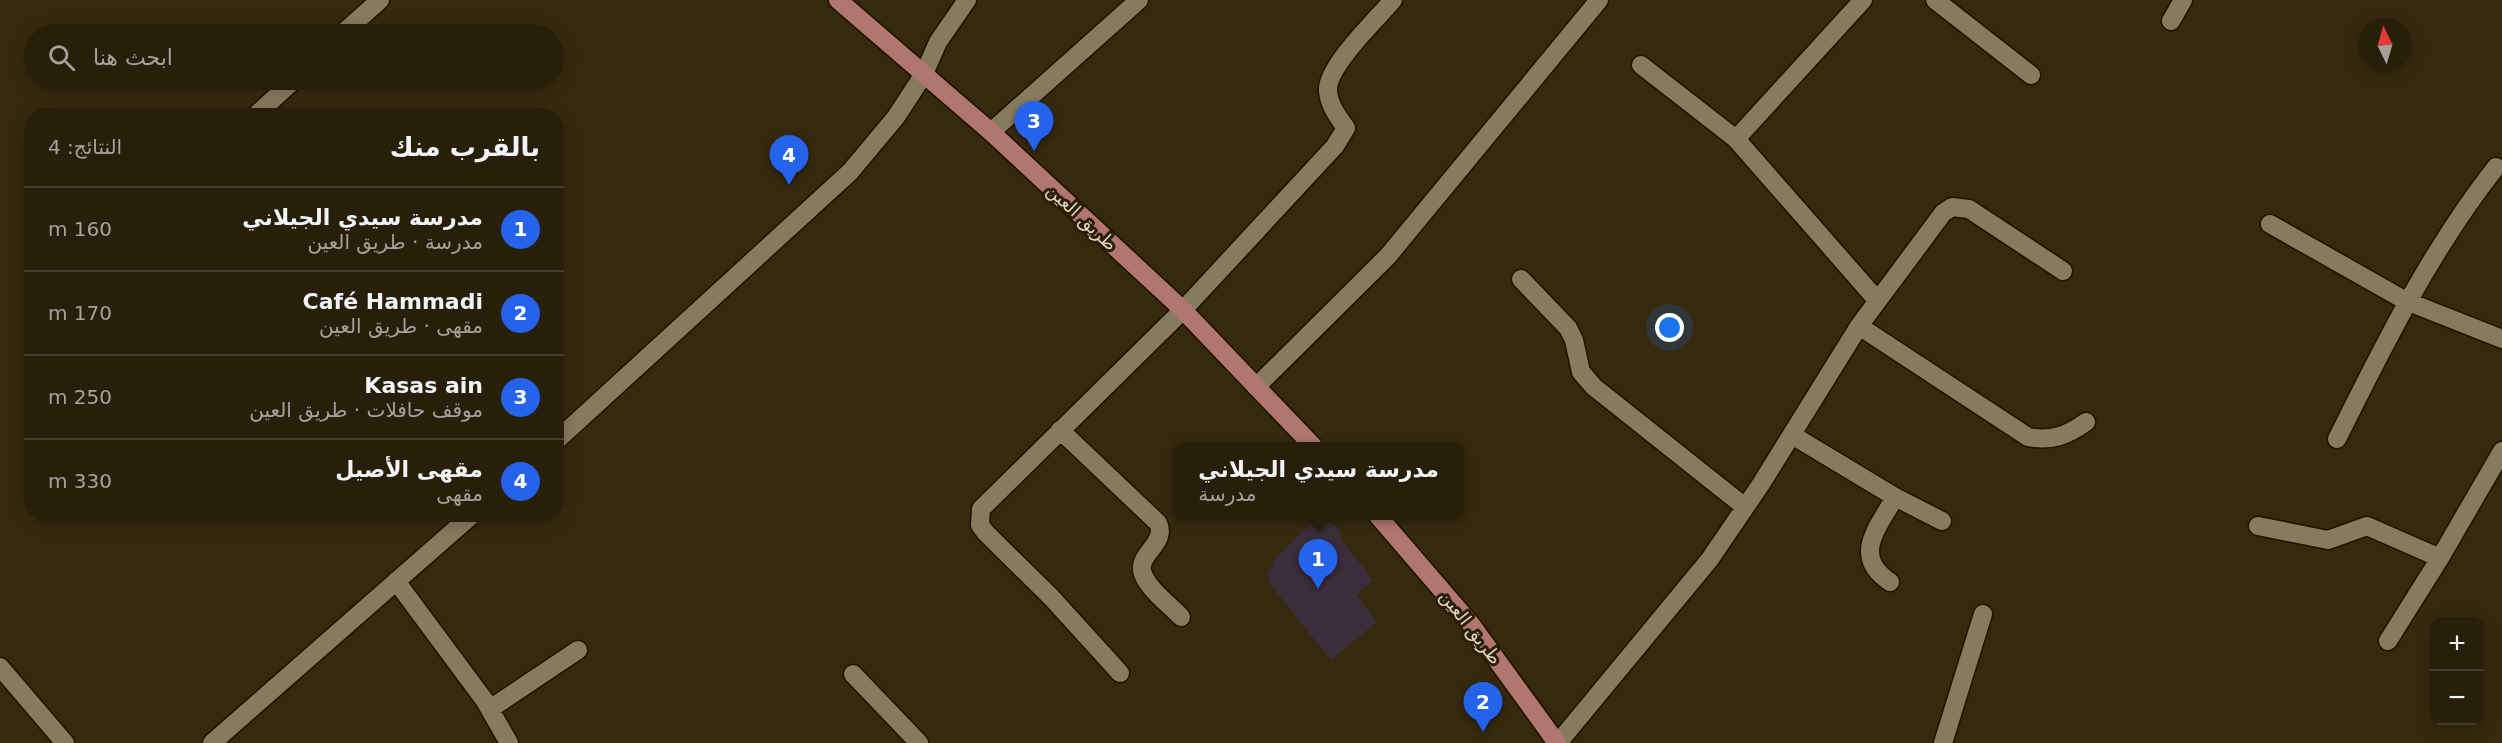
<!DOCTYPE html>
<html lang="ar">
<head>
<meta charset="utf-8">
<style>
  body { margin:0; font-family:"DejaVu Sans",Cairo,sans-serif; background:#342c18; color:#f1f3f6; direction:rtl }
  .controls { position:absolute; right:18px; bottom:18px; display:grid; overflow:hidden; border-radius:12px; box-shadow:0 3px 15px #0003 }
  .controls button { width:54px; height:54px; display:grid; place-items:center; padding:0; border:0; border-bottom:2px solid #443d2b; background:#281f0a; color:#f1f3f6; font:30px sans-serif }
  .compass { position:absolute; left:2358px; top:18px; width:54px; height:54px; border-radius:50%; background:#281f0a; box-shadow:0 3px 15px #0003; rotate:355deg }
  .you { position:absolute; left:1670px; top:328px; width:21px; height:21px; margin:-15px; border:4px solid #fff; border-radius:50%; background:#1a73e8; box-shadow:0 0 0 9px #1a73e833 }
  .badge { display:grid; place-items:center; width:39px; height:39px; border-radius:50%; background:#2563eb; color:#fff; font-size:20px; font-weight:700 }
  .pin { position:absolute; translate:-50% -50px; filter:drop-shadow(0 2px 3px #0008) }
  .pin::after { content:''; position:absolute; top:32px; width:21px; height:18px; background:inherit; clip-path:polygon(0 0,100% 0,50% 100%) }
  .popup { position:absolute; left:1173px; top:442px; width:291px; height:78px; box-sizing:border-box; display:grid; place-content:center; border-radius:12px; background:#281f0a; filter:drop-shadow(0 2px 4px #0005); font-size:20px; white-space:nowrap; color:#a5a29c }
  .popup b { font-size:22px; color:#f1f3f6 }
  .popup::after { content:''; position:absolute; left:50%; top:100%; margin-left:-12px; border:12px solid transparent; border-top-color:#281f0a }
  .list { margin:0; padding:0; list-style:none }
  h2 { display:flex; justify-content:space-between; align-items:center; height:78px; margin:0; padding:0 24px; font-size:26px }
  h2 small { font-size:20px; font-weight:400; color:#a5a29c }
  .list li { display:grid; grid-template-columns:39px 1fr auto; gap:18px; align-items:center; box-sizing:border-box; height:84px; padding:0 24px; border-top:2px solid #443d2b }
  .list b { display:block; font-size:22px; white-space:nowrap }
  .list p { margin:0; font-size:20px; white-space:nowrap; color:#a5a29c }
  .list em { font-size:20px; font-style:normal; color:#a5a29c }
  .icon { flex:none; width:33px; height:33px; fill:none; stroke:currentColor; stroke-width:2; stroke-linecap:round; stroke-linejoin:round }
  .map { position:relative; flex:none; width:2502px; height:743px; overflow:hidden; direction:ltr }
  .search { position:absolute; background:#281f0a; box-shadow:0 3px 15px #0003; left:24px; top:24px; width:540px; height:66px; display:flex; align-items:center; gap:15px; box-sizing:border-box; padding:0 21px; border-radius:33px; color:#a5a29c; font-size:22px }
  .panel { position:absolute; background:#281f0a; box-shadow:0 3px 15px #0003; left:24px; top:108px; width:540px; height:414px; border-radius:24px; direction:rtl }
  .map>svg:first-child { display:block }
  .education { fill:#3c2d3a }
  .lines { fill:none; stroke-linecap:round; stroke-linejoin:round }
  .minor-casing { stroke:#1d1100; stroke-width:21 }
  .major-casing { stroke:#1d1100; stroke-width:21 }
  .minor { stroke:#887a5d; stroke-width:18 }
  .major { stroke:#b17672; stroke-width:18 }
  .labels { text-anchor:middle; dominant-baseline:central; stroke-width:6; stroke-linejoin:round; paint-order:stroke }
  .street-label { font-size:18px; fill:#ddd5c5; stroke:#2b1f04 }
</style>
</head>
<body>
<div class="map">
<svg width="2502" height="743" viewBox="0 0 2502 743">
  <rect width="100%" height="100%" fill="#36290e"/>
  <!-- education -->
  <path class="education" d="M 1317,516 L 1325,516 L 1341,533 L 1340,538 L 1373,580 L 1357,595 L 1377,622 L 1331,660 L 1269,583 L 1267,572 L 1274,566 L 1271,563 Z"/>
  <g class="lines">
    <defs>
      <path id="minor" d="M 1935,0 L 2031,75
        M 2171,21 L 2183,0
        M 342,34 L 380,0
        M 1641,65 L 1736,139 L 1877,300
        M 255,116 L 294,80
        M 991,132 L 1139,0
        M 1736,139 L 1863,0
        M 2270,224 L 2406,301 L 2502,339
        M 1521,279 L 1568,328 L 1574,340 L 1581,372 L 1594,387 L 1745,507
        M 1859,326 L 2028,437 C 2051,442 2068,435 2086,422
        M 1256,387 L 1388,256 L 1599,0
        M 1060,430 L 1158,523 C 1168,544 1135,555 1143,574 C 1149,590 1170,605 1181,617
        M 1792,435 L 1895,497 L 1942,521
        M 2337,439 C 2384,345 2430,251 2496,167
        M 556,441 L 850,172 L 896,117 L 924,74 L 938,42 L 967,0
        M 2258,526 L 2328,540 L 2367,526 L 2440,558
        M 396,581 L 485,701 L 509,743
        M 1890,582 C 1851,556 1878,528 1895,497
        M 2388,641 L 2440,558 L 2502,451
        M 0,667 L 65,743
        M 1120,673 L 1051,597 L 986,533 L 980,525 L 981,509 L 1183,310 L 1335,146 L 1346,128 C 1338,117 1329,105 1328,91 C 1326,67 1377,19 1393,0
        M 853,674 L 919,743
        M 490,709 L 578,650
        M 212,743 L 473,514
        M 1558,743 L 1710,559 L 1761,484 L 1859,326 L 1943,213 L 1952,207 L 1969,209 L 2063,271
        M 1943,743 L 1983,614"/>
      <path id="major" d="M 838,0 L 991,132 L 1183,310 L 1313,446
        M 1378,516 L 1470,623 L 1557,743"/>
    </defs>
    <!-- minor casing -->
    <use href="#minor" class="minor-casing"/>
    <!-- major casing -->
    <use href="#major" class="major-casing"/>
    <!-- minor -->
    <use href="#minor" class="minor"/>
    <!-- major -->
    <use href="#major" class="major"/>
  </g>
  <g class="labels">
    <!-- street labels -->
    <g class="street-label">
      <text transform="translate(1082 217) rotate(43)">طريق العين</text>
      <text transform="translate(1471 627) rotate(52)">طريق العين</text>
    </g>
  </g>
</svg>
<div class="controls">
<button>+</button>
<button>−</button>
</div>
<svg class="compass" viewBox="-18 -18 36 36"><path d="M0-13l5 13h-10z" fill="#e53935"/><path d="M0 13l5-13h-10z" fill="#a5a29c"/></svg>
<div class="you"></div>
<div class="pin badge" style="left:1318px;top:589px">1</div>
<div class="popup"><b>مدرسة سيدي الجيلاني</b>مدرسة</div>
<div class="pin badge" style="left:1483px;top:732px">2</div>
<div class="pin badge" style="left:1034px;top:151px">3</div>
<div class="pin badge" style="left:789px;top:185px">4</div>
<div class="search"><svg class="icon" aria-label="search" viewBox="0 0 24 24"><circle cx="10" cy="10" r="6"/><path d="M15 15l6 6"/></svg>ابحث هنا</div>
<section class="panel">
<h2>بالقرب منك<small>النتائج: 4</small></h2>
<ul class="list">
<li><span class="badge">1</span><div><b>مدرسة سيدي الجيلاني</b><p>مدرسة · طريق العين</p></div><em>160 m</em></li>
<li><span class="badge">2</span><div><b>Café Hammadi</b><p>مقهى · طريق العين</p></div><em>170 m</em></li>
<li><span class="badge">3</span><div><b>Kasas ain</b><p>موقف حافلات · طريق العين</p></div><em>250 m</em></li>
<li><span class="badge">4</span><div><b>مقهى الأصيل</b><p>مقهى</p></div><em>330 m</em></li>
</ul>
</section>
</div>
</body>
</html>
